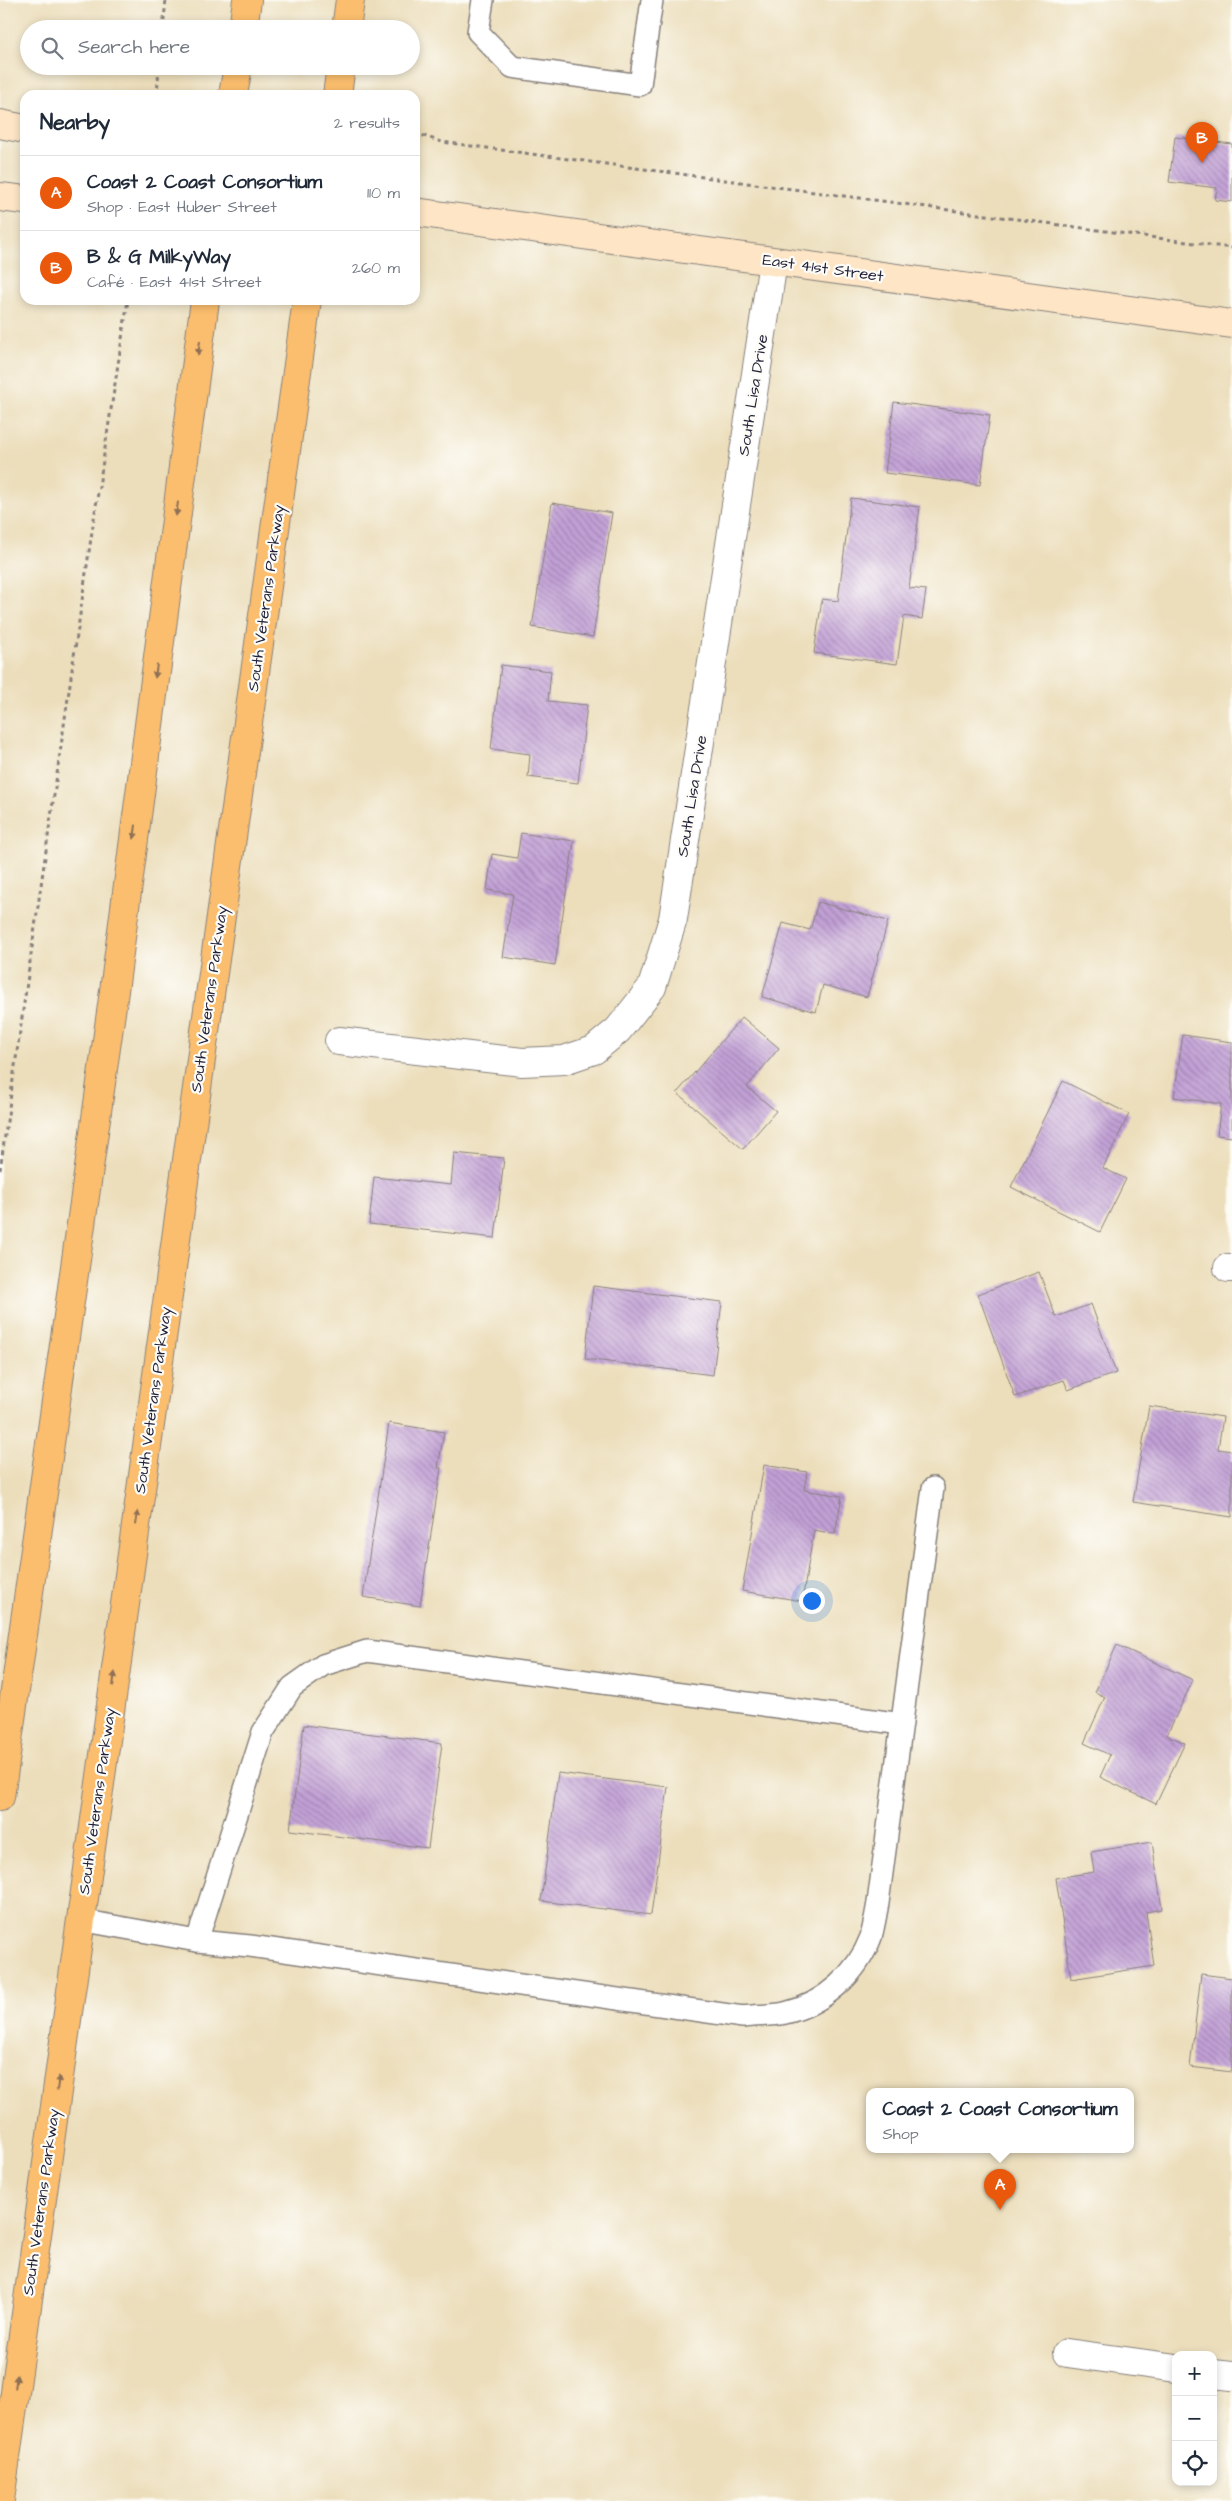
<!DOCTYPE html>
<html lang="en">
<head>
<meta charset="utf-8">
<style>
  body { margin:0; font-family:"Architects Daughter",sans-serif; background:#f2f2f3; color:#1f2937 }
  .controls { position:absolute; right:15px; bottom:15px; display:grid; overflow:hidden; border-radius:10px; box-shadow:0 2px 8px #0003 }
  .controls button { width:45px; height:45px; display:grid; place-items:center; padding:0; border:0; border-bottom:1px solid #e0e1e3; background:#fff; color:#1f2937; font:25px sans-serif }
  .you { position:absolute; left:811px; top:1600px; width:18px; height:18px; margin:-12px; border:4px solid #fff; border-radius:50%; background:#1a73e8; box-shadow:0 0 0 8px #1a73e833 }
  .badge { display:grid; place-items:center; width:32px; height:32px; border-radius:50%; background:#ea580c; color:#fff; font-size:16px; font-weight:700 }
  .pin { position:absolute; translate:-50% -41px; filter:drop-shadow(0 1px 2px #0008) }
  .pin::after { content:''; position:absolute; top:26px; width:18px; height:15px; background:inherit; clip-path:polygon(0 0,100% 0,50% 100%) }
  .popup { position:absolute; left:866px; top:2088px; width:268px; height:65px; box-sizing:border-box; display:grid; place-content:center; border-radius:10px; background:#fff; filter:drop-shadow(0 1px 4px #0005); font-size:16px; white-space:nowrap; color:#747a83 }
  .popup b { font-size:19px; color:#1f2937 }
  .popup::after { content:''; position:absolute; left:50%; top:100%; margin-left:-10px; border:10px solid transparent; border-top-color:#fff }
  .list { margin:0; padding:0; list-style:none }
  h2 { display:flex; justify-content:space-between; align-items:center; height:65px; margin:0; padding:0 20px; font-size:21px }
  h2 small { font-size:16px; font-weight:400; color:#747a83 }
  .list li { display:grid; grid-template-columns:32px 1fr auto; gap:15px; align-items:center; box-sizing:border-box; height:75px; padding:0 20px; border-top:1px solid #e0e1e3 }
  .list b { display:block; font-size:19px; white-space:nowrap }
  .list p { margin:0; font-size:16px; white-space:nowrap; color:#747a83 }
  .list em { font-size:16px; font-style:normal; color:#747a83 }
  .icon { flex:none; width:28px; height:28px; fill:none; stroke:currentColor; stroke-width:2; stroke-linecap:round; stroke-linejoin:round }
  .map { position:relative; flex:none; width:1232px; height:2501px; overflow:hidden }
  .search { position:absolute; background:#fff; box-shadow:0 2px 8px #0003; left:20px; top:20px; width:400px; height:55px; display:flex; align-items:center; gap:12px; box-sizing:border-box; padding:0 18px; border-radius:28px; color:#747a83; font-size:19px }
  .panel { position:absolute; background:#fff; box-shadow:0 2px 8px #0003; left:20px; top:90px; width:400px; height:215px; border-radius:15px }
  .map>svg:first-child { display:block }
  .building { fill:url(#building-back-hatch) }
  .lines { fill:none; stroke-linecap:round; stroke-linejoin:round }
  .lane-casing { stroke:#87807b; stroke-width:24 }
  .street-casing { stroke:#87807b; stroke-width:30 }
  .secondary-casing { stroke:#87807b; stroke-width:30 }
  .highway-casing { stroke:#87807b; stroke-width:30 }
  .path { stroke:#87807b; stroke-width:3; stroke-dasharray:4 4; stroke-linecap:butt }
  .lane { stroke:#fff; stroke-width:21 }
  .street { stroke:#fff; stroke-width:28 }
  .secondary { stroke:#fde5c5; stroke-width:28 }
  .highway { stroke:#fbbe6e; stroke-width:28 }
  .oneway { fill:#8e7054 }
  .labels { text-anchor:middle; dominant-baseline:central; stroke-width:4.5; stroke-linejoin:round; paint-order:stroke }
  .street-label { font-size:16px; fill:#22223b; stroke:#fdfcf7 }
</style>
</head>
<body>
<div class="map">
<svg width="1232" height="2501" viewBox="0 0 1232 2501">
  <defs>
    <pattern id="building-back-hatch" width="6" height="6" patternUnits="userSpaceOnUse" patternTransform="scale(1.25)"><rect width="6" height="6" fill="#c2a0d6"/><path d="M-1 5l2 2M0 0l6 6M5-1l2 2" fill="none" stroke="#9d82af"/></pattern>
  </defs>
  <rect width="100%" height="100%" fill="#fdfcf7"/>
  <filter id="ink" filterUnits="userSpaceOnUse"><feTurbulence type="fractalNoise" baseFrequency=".02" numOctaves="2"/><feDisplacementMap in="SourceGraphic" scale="10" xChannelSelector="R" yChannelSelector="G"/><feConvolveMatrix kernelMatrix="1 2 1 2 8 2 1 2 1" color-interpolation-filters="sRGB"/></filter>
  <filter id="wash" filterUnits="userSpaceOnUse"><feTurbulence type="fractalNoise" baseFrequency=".0096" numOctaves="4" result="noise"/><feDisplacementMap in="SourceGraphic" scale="20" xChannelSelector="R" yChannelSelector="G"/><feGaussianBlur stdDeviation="1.12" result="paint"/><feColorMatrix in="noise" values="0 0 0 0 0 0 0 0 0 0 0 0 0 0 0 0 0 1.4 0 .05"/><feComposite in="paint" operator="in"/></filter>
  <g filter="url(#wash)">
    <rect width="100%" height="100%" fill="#ecdebb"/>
    <g id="blocks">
      <!-- building -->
      <path class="building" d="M 1175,137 L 1232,144 L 1232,202 L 1215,200 L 1217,188 L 1169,182 Z
        M 894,402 L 990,415 L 980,485 L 885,473 Z
        M 851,498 L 920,507 L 909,588 L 926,590 L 922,619 L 904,616 L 897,664 L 814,653 L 822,599 L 838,601 Z
        M 552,503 L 612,513 L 593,637 L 532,627 Z
        M 501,665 L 551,671 L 548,701 L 587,705 L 578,783 L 528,777 L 530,754 L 491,749 Z
        M 521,833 L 574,841 L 555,965 L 503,957 L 513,894 L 487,890 L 492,854 L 517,858 Z
        M 818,902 L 888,921 L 867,997 L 823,985 L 816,1012 L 762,997 L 783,923 L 810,930 Z
        M 742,1017 L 779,1048 L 747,1087 L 776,1111 L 743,1149 L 677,1093 Z
        M 1183,1035 L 1232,1042 L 1232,1137 L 1217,1135 L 1221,1104 L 1174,1097 Z
        M 1063,1081 L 1129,1114 L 1103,1168 L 1126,1179 L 1100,1232 L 1011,1187 Z
        M 454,1153 L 504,1158 L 495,1238 L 369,1224 L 374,1177 L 451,1185 Z
        M 1039,1272 L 1056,1317 L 1091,1304 L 1116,1373 L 1068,1390 L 1064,1380 L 1015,1397 L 978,1294 Z
        M 593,1286 L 722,1302 L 713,1375 L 585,1359 Z
        M 1149,1406 L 1223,1417 L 1218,1449 L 1232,1451 L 1232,1517 L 1133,1502 Z
        M 389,1423 L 444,1432 L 438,1468 L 441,1468 L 420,1606 L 363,1597 Z
        M 764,1465 L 807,1472 L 804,1490 L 842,1496 L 835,1534 L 814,1530 L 802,1601 L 742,1591 Z
        M 1117,1645 L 1193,1680 L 1167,1735 L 1185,1743 L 1156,1804 L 1100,1777 L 1110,1755 L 1084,1743 L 1105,1697 L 1095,1692 Z
        M 304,1725 L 442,1743 L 428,1848 L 290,1830 Z
        M 558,1773 L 668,1787 L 651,1915 L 541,1901 Z
        M 1152,1842 L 1162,1909 L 1146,1912 L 1154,1966 L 1071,1979 L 1056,1878 L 1094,1872 L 1091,1852 Z
        M 1201,1974 L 1232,1978 L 1232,2072 L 1190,2067 Z"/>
    </g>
  </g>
  <g filter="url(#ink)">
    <use href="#blocks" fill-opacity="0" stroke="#87807b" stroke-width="1"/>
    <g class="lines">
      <defs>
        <path id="lane" d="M 483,0 L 478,32 L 512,67 L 640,85 L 652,0
          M 80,1920 L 197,1941 L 250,1946 L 743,2017 C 757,2015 772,2016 785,2013 C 824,2004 857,1974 871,1937 C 874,1926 876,1914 878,1903 L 933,1488
          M 197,1941 L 263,1732 L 292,1687 L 323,1665 L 367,1651 L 902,1724"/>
        <path id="street" d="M 339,1041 L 522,1062 L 564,1060 L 594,1050 L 618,1030 L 652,987 L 673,919 L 773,262
          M 1228,1268 L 1232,1268
          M 1067,2353 L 1176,2368
          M 1213,2374 L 1232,2376"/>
        <path id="secondary" d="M 0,124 L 25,129
          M 0,197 L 25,200
          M 415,212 L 1232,324"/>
        <path id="highway" d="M 243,29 L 247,0
          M 346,29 L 350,0
          M 233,95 L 238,66
          M 337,95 L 341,66
          M 0,1797 L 114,991 L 205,300
          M 0,2500 L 307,300"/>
      </defs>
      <!-- lane casing -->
      <use href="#lane" class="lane-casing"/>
      <!-- street casing -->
      <use href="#street" class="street-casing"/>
      <!-- secondary casing -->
      <use href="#secondary" class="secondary-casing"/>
      <!-- highway casing -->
      <use href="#highway" class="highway-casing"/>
      <!-- path -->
      <path class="path" d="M 163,29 L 166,0
        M 157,95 L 159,66
        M 415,133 L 442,142 L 1232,248
        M 0,1170 L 91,538 L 128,300"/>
      <!-- lane -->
      <use href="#lane" class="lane"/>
      <!-- street -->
      <use href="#street" class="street"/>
      <!-- secondary -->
      <use href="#secondary" class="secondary"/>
      <!-- highway -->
      <use href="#highway" class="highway"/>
    </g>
    <!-- one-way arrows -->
    <defs><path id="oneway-solid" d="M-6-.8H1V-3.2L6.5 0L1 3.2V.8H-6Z" transform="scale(1.25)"/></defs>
    <g class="oneway">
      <use href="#oneway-solid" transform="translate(199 348) rotate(98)"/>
      <use href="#oneway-solid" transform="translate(177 509) rotate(98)"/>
      <use href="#oneway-solid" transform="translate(156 671) rotate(98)"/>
      <use href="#oneway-solid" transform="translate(135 832) rotate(98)"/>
      <use href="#oneway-solid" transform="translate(137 1518) rotate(-82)"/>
      <use href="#oneway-solid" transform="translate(114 1679) rotate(-82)"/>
      <use href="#oneway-solid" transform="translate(58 2083) rotate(-82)"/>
      <use href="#oneway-solid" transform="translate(16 2382) rotate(-82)"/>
    </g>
  </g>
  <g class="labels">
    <!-- street labels -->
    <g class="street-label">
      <text transform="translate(823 268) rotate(8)">East 41st Street</text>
      <text transform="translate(753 395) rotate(-81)">South Lisa Drive</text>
      <text transform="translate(266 598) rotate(-82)">South Veterans Parkway</text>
      <text transform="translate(692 796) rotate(-81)">South Lisa Drive</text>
      <text transform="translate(209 999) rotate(-82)">South Veterans Parkway</text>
      <text transform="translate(153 1400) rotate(-82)">South Veterans Parkway</text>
      <text transform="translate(97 1801) rotate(-82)">South Veterans Parkway</text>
      <text transform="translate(41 2202) rotate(-82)">South Veterans Parkway</text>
    </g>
  </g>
</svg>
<div class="controls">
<button>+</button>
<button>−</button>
<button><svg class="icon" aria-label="locate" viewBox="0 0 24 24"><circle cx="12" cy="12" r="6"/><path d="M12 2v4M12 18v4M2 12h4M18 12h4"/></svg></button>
</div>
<div class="you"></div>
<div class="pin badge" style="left:1000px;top:2210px">A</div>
<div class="popup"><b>Coast 2 Coast Consortium</b>Shop</div>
<div class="pin badge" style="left:1202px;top:163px">B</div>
<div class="search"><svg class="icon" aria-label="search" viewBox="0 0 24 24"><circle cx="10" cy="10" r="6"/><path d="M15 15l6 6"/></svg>Search here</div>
<section class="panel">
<h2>Nearby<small>2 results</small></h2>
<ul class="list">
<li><span class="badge">A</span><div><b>Coast 2 Coast Consortium</b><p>Shop · East Huber Street</p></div><em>110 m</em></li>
<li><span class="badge">B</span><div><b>B &amp; G MilkyWay</b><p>Café · East 41st Street</p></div><em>260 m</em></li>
</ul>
</section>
</div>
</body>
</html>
